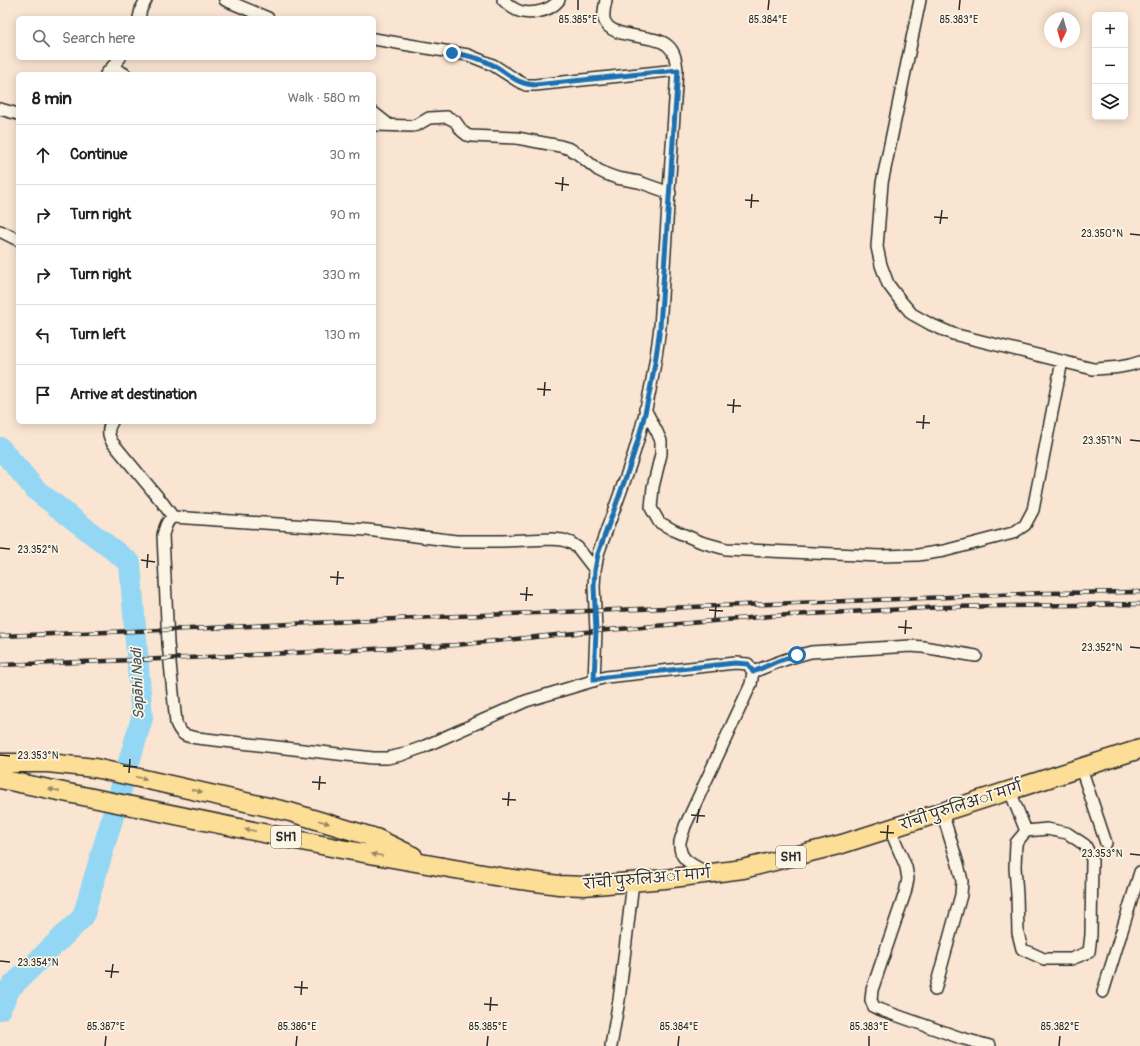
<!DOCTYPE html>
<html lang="en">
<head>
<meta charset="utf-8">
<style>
  body { margin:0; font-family:Pangolin,"Playpen Sans Deva",sans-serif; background:#f2f2f2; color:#202124 }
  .controls { position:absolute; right:12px; top:12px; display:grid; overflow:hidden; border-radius:6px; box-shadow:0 2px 10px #0003 }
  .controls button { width:36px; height:36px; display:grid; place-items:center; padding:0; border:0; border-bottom:1px solid #e0e0e0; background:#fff; color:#202124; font:20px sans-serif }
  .compass { position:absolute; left:1044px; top:12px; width:36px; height:36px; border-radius:50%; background:#fff; box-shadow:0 2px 10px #0003; rotate:185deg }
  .stop { position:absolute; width:12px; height:12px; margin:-9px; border:3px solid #1f6fb2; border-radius:50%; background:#fff }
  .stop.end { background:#1f6fb2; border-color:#fff; box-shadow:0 1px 4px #0008 }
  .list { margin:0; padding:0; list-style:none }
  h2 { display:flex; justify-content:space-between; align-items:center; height:52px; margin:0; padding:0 16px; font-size:17px }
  h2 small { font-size:13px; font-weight:400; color:#757577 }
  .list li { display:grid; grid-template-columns:26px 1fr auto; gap:12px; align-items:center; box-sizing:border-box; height:60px; padding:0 16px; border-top:1px solid #e0e0e0 }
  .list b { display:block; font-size:15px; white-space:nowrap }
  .list em { font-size:13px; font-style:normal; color:#757577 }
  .icon { flex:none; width:22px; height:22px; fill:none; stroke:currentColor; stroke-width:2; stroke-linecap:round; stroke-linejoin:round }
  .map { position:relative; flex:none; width:1140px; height:1046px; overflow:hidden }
  .search { position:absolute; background:#fff; box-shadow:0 2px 10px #0003; left:16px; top:16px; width:360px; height:44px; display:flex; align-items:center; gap:10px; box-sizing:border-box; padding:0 14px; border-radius:6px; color:#757577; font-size:15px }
  .panel { position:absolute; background:#fff; box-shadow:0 2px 10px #0003; left:16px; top:72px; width:360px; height:352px; border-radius:6px }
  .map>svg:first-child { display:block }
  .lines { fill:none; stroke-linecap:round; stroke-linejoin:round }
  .river { stroke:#93d7f5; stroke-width:22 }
  .minor-casing { stroke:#2b2b2b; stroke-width:14 }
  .primary-casing { stroke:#2b2b2b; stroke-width:21 }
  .minor { stroke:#fcf5e5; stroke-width:11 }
  .primary { stroke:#fdde96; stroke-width:18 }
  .rail-casing { stroke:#2b2b2b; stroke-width:4.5 }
  .rail { stroke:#fcf5e5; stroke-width:3; stroke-dasharray:9; stroke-linecap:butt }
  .oneway { fill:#948460 }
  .route { stroke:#1f6fb2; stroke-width:5 }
  .ticks { fill:none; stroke:#2b2b2b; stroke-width:1.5 }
  .labels { text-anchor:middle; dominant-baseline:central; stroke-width:3.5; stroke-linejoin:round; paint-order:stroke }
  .shield { fill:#fcf5e5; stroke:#6a6863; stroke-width:1 }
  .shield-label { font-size:13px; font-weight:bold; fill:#2b2b2b }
  .street-label { font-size:14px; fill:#2b2b2b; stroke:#fcf5e5 }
  .water-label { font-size:15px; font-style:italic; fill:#45565e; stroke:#fcf5e5 }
  .ticks-label { font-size:10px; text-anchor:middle; fill:#2b2b2b; stroke:#fcf5e5; stroke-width:3.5; stroke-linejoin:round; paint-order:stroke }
</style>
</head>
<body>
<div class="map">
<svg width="1140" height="1046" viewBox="0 0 1140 1046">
  <rect width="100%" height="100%" fill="#f9e5d1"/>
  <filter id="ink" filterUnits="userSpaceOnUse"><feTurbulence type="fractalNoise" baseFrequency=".025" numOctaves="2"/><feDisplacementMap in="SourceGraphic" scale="8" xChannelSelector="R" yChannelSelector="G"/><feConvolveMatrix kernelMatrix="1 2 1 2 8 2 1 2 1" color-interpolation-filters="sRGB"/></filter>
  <g filter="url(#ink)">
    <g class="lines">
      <!-- river -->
      <path class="river" d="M 0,448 L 37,491 L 130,563 L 142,718 L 83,917 L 10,988 L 0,1009"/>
      <defs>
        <path id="minor" d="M 225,0 L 268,18
          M 503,0 C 506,2 509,6 513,8 C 526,17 550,12 559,0
          M 920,0 L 882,183 L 877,247 L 881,265 L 888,284 L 900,300 L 912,314 L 930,324 L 953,334 L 1093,369 C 1110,368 1124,368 1140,362
          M 139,18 L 141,9 L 146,0
          M 374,39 L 468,55 L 493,65 L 518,81 L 526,85 L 535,85 L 677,70
          M 112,67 L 125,74
          M 106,74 L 120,58
          M 0,109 L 18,114
          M 374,113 L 389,125
          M 374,125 L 412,126 L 417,125 L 429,118 L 447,117 L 455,121 L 462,131 L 467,135 L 471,136 L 517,138 L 560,146 L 570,149 L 578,154 L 598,170 L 606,174 L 617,178 L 639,182 L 670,193
          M 0,231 L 18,240
          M 645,409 L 657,432 L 661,441 L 661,454 L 653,487 L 651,508 L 659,522 L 675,531 L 701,542 L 726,549 L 880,556 L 918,555 L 944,551 L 1013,533 L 1025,525 L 1033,510 L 1062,361
          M 112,422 C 107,429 108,435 112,442 L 162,502 L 173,517 L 367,530 L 456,541 L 502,541 L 551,539 L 563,540 L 571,543 L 578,548 L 595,570
          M 173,517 C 166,521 165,528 163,535 L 168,643 L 176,723 C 181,735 185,736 197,738 L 373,758 L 387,758 L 401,755 L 423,747 L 526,701 L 606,677 L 735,663 L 748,664 L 753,672 L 751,684 L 685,826 C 684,831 681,836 680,842 C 678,861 694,865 708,873
          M 753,672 C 772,664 791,657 811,652 L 911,646 L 923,647 L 976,656
          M 594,681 L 596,631 L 594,586 L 595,570 L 598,554 C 610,520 623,487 634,453 C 647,412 655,369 660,327 L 677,70 C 676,61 675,51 667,45 C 652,33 609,40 604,19 C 603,13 605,5 606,0
          M 1081,768 L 1106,843
          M 1010,791 L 1026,831 L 1047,829 L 1067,833 L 1085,845 L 1092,859 L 1091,935 L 1089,952 L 1071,959 L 1044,959 L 1022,949 L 1018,933 L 1017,895 L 1015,867 L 1016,843 L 1026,831
          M 890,829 L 906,867 L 908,879 L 905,893 L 872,990 L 871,1000 L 874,1007 L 884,1011 L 961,1038 L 990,1046
          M 935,990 L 961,895 L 962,881 L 958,864 L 942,812
          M 1103,992 L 1140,872
          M 611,1046 L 619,1000 L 633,882"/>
        <path id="primary" d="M 0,763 L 48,763 L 95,768 L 290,812 L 376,838 L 413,856
          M 0,779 L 341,849 L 506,878 L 559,885 L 584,886 L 665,879 L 743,869 L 842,844 L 1140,749"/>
      </defs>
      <!-- minor casing -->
      <use href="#minor" class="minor-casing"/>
      <!-- primary casing -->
      <use href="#primary" class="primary-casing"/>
      <!-- minor -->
      <use href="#minor" class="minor"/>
      <!-- primary -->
      <use href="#primary" class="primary"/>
      <defs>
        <path id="rail" d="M 0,636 L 189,629 L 458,616 L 950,597 L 1044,593 L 1140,592
          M 0,665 L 187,658 L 456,645 L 596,631 L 771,616 L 945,607 L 1140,604"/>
      </defs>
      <!-- rail casing -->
      <use href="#rail" class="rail-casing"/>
      <!-- rail -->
      <use href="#rail" class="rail"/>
    </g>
    <!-- one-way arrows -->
    <defs><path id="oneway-solid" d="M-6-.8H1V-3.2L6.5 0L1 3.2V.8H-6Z"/></defs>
    <g class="oneway">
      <use href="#oneway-solid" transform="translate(141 778) rotate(12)"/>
      <use href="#oneway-solid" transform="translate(54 790) rotate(-168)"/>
      <use href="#oneway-solid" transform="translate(197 791) rotate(13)"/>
      <use href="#oneway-solid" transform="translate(324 822) rotate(17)"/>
      <use href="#oneway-solid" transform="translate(250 830) rotate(-168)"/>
      <use href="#oneway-solid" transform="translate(377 855) rotate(-170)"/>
    </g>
  </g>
  <g class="lines" filter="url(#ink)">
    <!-- route -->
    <path class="route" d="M 452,53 C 466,55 481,58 493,65 C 509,74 516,84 535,85 L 678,70 L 660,327 C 655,369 647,412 634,453 C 623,487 610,520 598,554 L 595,570 L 594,586 L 596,631 L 594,680 L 606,677 L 735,663 L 748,664 L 753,672 L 778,661 L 797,655"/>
  </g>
  <!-- ticks -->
  <path class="ticks" d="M 578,10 L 578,0M 768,10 L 769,0M 959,10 L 960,0M 555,183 L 569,185M 562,191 L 563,177M 745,200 L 759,201M 751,208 L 752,194M 934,217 L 948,218M 940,224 L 942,210M 1130,234 L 1140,235M 537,389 L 551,390M 544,396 L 545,382M 727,405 L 741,406M 733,413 L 734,399M 916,422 L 930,423M 923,429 L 924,415M 1130,440 L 1140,441M 0,548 L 10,549M 141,560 L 155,562M 147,568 L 148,554M 330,577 L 344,578M 337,585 L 338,571M 520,594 L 533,595M 526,601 L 527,587M 709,610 L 723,611M 715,618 L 716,604M 898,627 L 912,628M 905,634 L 906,620M 1130,647 L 1140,648M 0,755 L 10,756M 123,766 L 137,767M 129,773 L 130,759M 312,782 L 326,783M 319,790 L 320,776M 502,799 L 516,800M 508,806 L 509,792M 691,815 L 705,816M 697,823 L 699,809M 880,832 L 894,833M 887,839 L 888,825M 1130,854 L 1140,855M 0,961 L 10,962M 105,971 L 119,972M 111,978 L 113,964M 294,987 L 308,988M 301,995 L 302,981M 484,1004 L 498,1005M 490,1011 L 491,997M 105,1046 L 106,1036M 296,1046 L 297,1036M 487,1046 L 488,1036M 678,1046 L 679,1036M 869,1046 L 869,1036M 1059,1046 L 1060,1036"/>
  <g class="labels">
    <!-- shield labels -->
    <g class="shield">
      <rect x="271" y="826" width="30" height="22" rx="3"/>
      <rect x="776" y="846" width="30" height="22" rx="3"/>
    </g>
    <g class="shield-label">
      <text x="286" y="837">SH1</text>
      <text x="791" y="857">SH1</text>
    </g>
    <!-- street labels -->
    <g class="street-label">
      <text transform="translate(961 806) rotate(-18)">रांची पुरुलिअा मार्ग</text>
      <text transform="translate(647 879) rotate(-5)">रांची पुरुलिअा मार्ग</text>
    </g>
    <!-- water labels -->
    <g class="water-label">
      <text transform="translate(138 684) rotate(-92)">Sapāhi Nadi</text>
    </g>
  </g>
  <g class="ticks-label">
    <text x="578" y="23">85.385°E</text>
    <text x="768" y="23">85.384°E</text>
    <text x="959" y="23">85.383°E</text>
    <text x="1102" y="237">23.350°N</text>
    <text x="1102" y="444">23.351°N</text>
    <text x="38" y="553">23.352°N</text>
    <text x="1102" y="651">23.352°N</text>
    <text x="38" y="759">23.353°N</text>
    <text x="1102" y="857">23.353°N</text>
    <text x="38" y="966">23.354°N</text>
    <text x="106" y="1030">85.387°E</text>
    <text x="297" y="1030">85.386°E</text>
    <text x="488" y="1030">85.385°E</text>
    <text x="679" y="1030">85.384°E</text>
    <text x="869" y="1030">85.383°E</text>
    <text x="1060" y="1030">85.382°E</text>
  </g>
</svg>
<div class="controls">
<button>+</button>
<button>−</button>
<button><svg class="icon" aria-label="layers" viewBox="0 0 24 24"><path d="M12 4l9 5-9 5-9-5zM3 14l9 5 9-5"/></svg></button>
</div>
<svg class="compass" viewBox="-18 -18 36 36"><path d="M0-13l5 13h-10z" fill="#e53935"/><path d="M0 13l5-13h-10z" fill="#757577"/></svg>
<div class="stop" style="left:797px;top:655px"></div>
<div class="stop end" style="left:452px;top:53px"></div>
<div class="search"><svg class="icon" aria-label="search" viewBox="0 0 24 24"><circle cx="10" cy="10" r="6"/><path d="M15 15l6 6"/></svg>Search here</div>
<section class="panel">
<h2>8 min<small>Walk · 580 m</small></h2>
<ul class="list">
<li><svg class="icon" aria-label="ahead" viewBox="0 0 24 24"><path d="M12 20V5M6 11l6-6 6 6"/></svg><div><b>Continue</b></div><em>30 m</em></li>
<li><svg class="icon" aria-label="right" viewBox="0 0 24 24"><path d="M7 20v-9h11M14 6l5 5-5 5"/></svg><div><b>Turn right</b></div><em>90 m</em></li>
<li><svg class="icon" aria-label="right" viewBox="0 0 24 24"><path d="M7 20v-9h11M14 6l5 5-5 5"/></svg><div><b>Turn right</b></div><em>330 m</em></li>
<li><svg class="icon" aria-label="left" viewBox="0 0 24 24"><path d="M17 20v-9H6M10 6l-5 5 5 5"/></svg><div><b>Turn left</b></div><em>130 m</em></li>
<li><svg class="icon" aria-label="arrive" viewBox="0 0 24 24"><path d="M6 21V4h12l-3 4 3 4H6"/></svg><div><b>Arrive at destination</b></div></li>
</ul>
</section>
</div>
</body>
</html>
